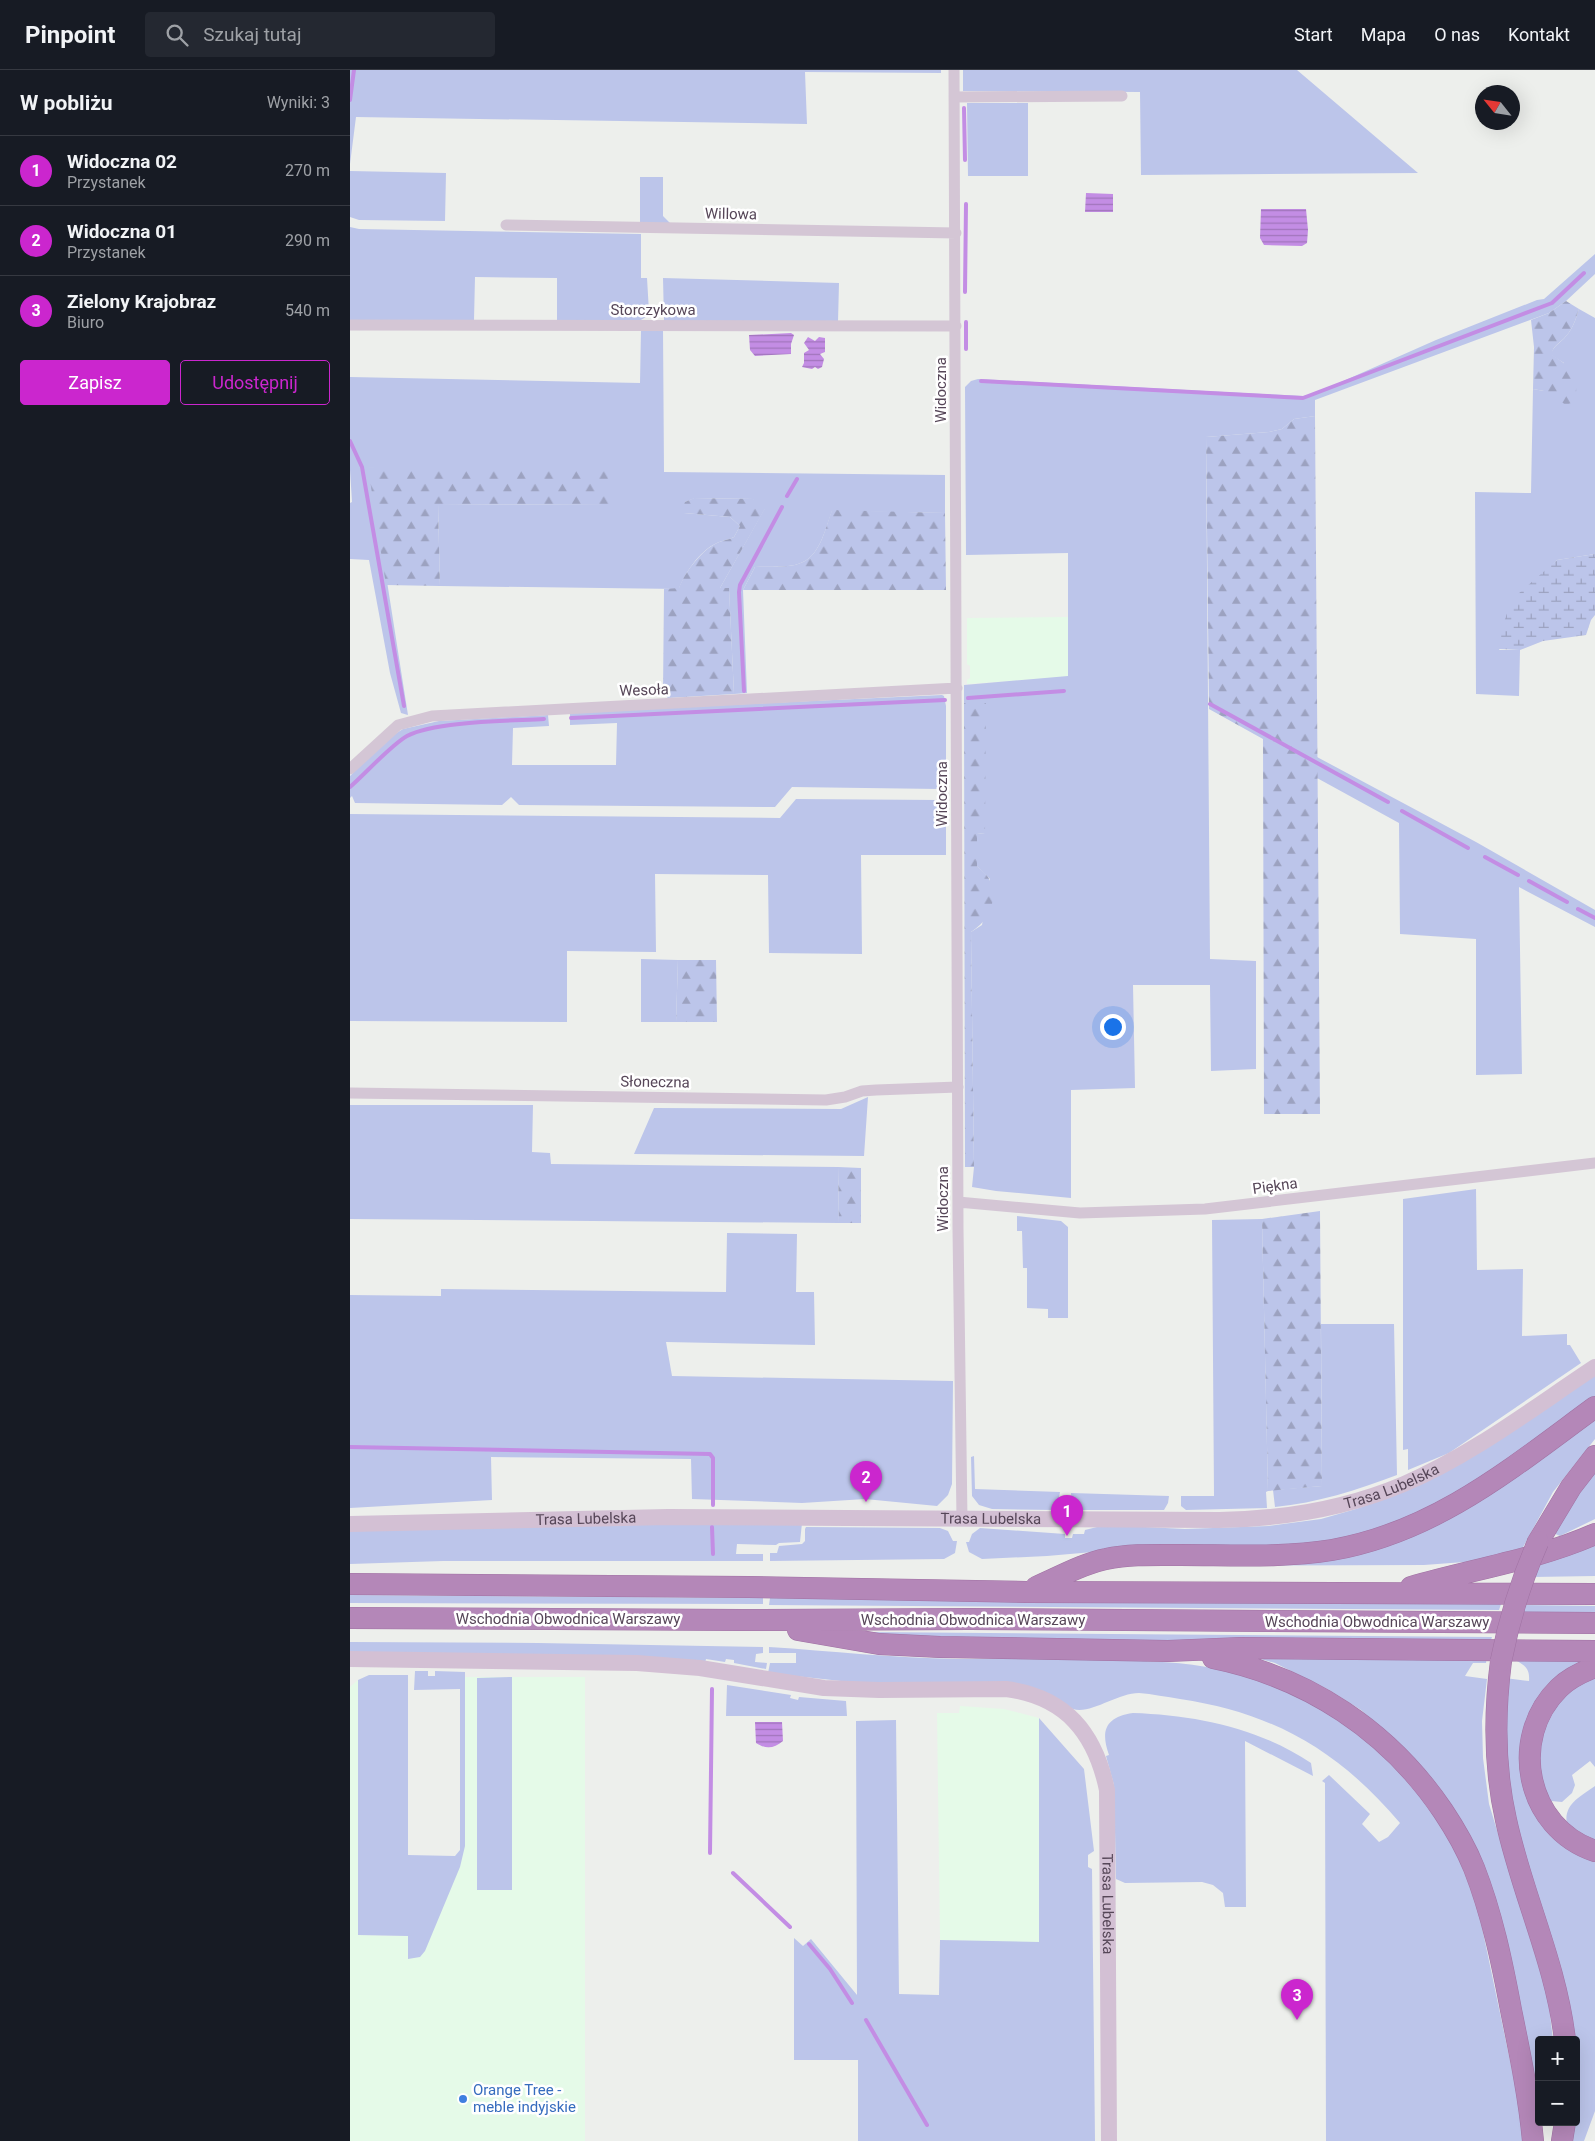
<!DOCTYPE html>
<html lang="pl">
<head>
<meta charset="utf-8">
<style>
  body { margin:0; font-family:Roboto,sans-serif; background:#242831; color:#f1f3f6 }
  .controls { position:absolute; right:15px; bottom:15px; display:grid; overflow:hidden; border-radius:5px; box-shadow:0 5px 20px #0002 }
  .controls button { width:45px; height:45px; display:grid; place-items:center; padding:0; border:0; border-bottom:1px solid #363941; background:#171b24; color:#f1f3f6; font:25px sans-serif }
  .compass { position:absolute; left:1125px; top:15px; width:45px; height:45px; border-radius:50%; background:#171b24; box-shadow:0 5px 20px #0002; rotate:300deg }
  .you { position:absolute; left:762px; top:956px; width:18px; height:18px; margin:-12px; border:4px solid #fff; border-radius:50%; background:#1a73e8; box-shadow:0 0 0 8px #1a73e833 }
  .badge { display:grid; place-items:center; width:32px; height:32px; border-radius:50%; background:#cb26ce; color:#fff; font-size:16px; font-weight:700 }
  .pin { position:absolute; translate:-50% -41px; filter:drop-shadow(0 1px 2px #0008) }
  .pin::after { content:''; position:absolute; top:26px; width:18px; height:15px; background:inherit; clip-path:polygon(0 0,100% 0,50% 100%) }
  .list { margin:0; padding:0; list-style:none }
  h2 { display:flex; justify-content:space-between; align-items:center; height:65px; margin:0; padding:0 20px; font-size:21px }
  h2 small { font-size:16px; font-weight:400; color:#9ea1a6 }
  .list li { display:grid; grid-template-columns:32px 1fr auto; gap:15px; align-items:center; box-sizing:border-box; height:70px; padding:0 20px; border-top:1px solid #363941 }
  .list b { display:block; font-size:19px; white-space:nowrap }
  .list p { margin:0; font-size:16px; white-space:nowrap; color:#9ea1a6 }
  .list em { font-size:16px; font-style:normal; color:#9ea1a6 }
  .actions { display:flex; gap:10px; padding:15px 20px }
  .actions a { flex:1; padding:11px 0; border:1px solid #cb26ce; border-radius:5px; text-align:center; font-size:18px; color:#cb26ce }
  .actions .main { background:#cb26ce; color:#fff }
  .icon { flex:none; width:28px; height:28px; fill:none; stroke:currentColor; stroke-width:2; stroke-linecap:round; stroke-linejoin:round }
  .map { position:relative; flex:none; width:1245px; height:2071px; overflow:hidden }
  header { display:flex; align-items:center; gap:30px; box-sizing:border-box; height:70px; padding:0 25px; background:#171b24; border-bottom:1px solid #363941 }
  header strong { font-size:24px }
  nav { display:flex; gap:28px; margin-inline-start:auto; font-size:18px }
  .search { width:350px; height:45px; background:#242831; display:flex; align-items:center; gap:12px; box-sizing:border-box; padding:0 18px; border-radius:5px; color:#9ea1a6; font-size:19px }
  main { display:flex }
  aside { flex:1; background:#171b24 }
  .map>svg:first-child { display:block }
  .commercial { fill:#e5fae8 }
  .green { fill:#bcc5ea }
  .forest { fill:url(#forest-firs) }
  .wetland { fill:url(#wetland-marsh) }
  .water { fill:url(#water-rules) }
  .lines { fill:none; stroke-linecap:round; stroke-linejoin:round }
  .stream { stroke:#c38de4; stroke-width:4 }
  .highway-casing { stroke:#a072a3; stroke-width:22 }
  .street { stroke:#d4c6d5; stroke-width:11 }
  .secondary { stroke:#d3c0d4; stroke-width:16 }
  .highway { stroke:#b487b8; stroke-width:21 }
  .highway-bridge-casing { stroke:#a072a3; stroke-width:22; stroke-linecap:butt }
  .highway-bridge { stroke:#b487b8; stroke-width:21 }
  .shop-dot { fill:#3f7fe0; stroke:#fff; stroke-width:2 }
  .labels { text-anchor:middle; dominant-baseline:central; stroke-width:5; stroke-linejoin:round; paint-order:stroke }
  .street-label { font-size:15px; fill:#564658; stroke:#fff }
  .shop-label { font-size:15px; fill:#366cbe; stroke:#fff; text-anchor:start }
</style>
</head>
<body>
<header>
<strong>Pinpoint</strong>
<div class="search"><svg class="icon" aria-label="search" viewBox="0 0 24 24"><circle cx="10" cy="10" r="6"/><path d="M15 15l6 6"/></svg>Szukaj tutaj</div>
<nav><a>Start</a><a>Mapa</a><a>O nas</a><a>Kontakt</a></nav>
</header>
<main>
<aside>
<h2>W pobliżu<small>Wyniki: 3</small></h2>
<ul class="list">
<li><span class="badge">1</span><div><b>Widoczna 02</b><p>Przystanek</p></div><em>270 m</em></li>
<li><span class="badge">2</span><div><b>Widoczna 01</b><p>Przystanek</p></div><em>290 m</em></li>
<li><span class="badge">3</span><div><b>Zielony Krajobraz</b><p>Biuro</p></div><em>540 m</em></li>
</ul>
<div class="actions"><a class="main">Zapisz</a><a>Udostępnij</a></div>
</aside>
<div class="map">
<svg width="1245" height="2071" viewBox="0 0 1245 2071">
  <defs>
    <pattern id="forest-firs" width="22" height="20" patternUnits="userSpaceOnUse" patternTransform="scale(1.25)"><rect width="22" height="20" fill="#bcc5ea"/><path d="M5 1l3.5 6h-7zM16 11l3.5 6h-7z" fill="#9ca2c0"/></pattern>
    <pattern id="wetland-marsh" width="20" height="14" patternUnits="userSpaceOnUse" patternTransform="scale(1.25)"><rect width="20" height="14" fill="#bcc5ea"/><path d="M1 5h8M5 5V1M11 12h8M15 12V8" fill="none" stroke="#9ca2c0"/></pattern>
    <pattern id="water-rules" width="6" height="5" patternUnits="userSpaceOnUse" patternTransform="scale(1.25)"><rect width="6" height="5" fill="#c38de4"/><path d="M0 2.5h6" fill="none" stroke="#a175bc"/></pattern>
  </defs>
  <rect width="100%" height="100%" fill="#edefec"/>
  <!-- commercial -->
  <path class="commercial" d="M 718,547 L 718,607 L 617,614 L 617,610 L 620,608 L 620,596 L 617,594 L 617,548 Z
    M 110,1607 L 235,1607 L 235,2071 L 0,2071 L 0,1617 L 8,1610 L 8,1865 L 58,1866 L 58,1786 L 105,1786 L 110,1780 Z
    M 610,1636 L 654,1639 L 689,1648 L 689,1873 L 590,1870 L 587,1643 L 609,1643 Z"/>
  <!-- green -->
  <path class="green" d="M 0,0 L 591,0 L 591,3 L 455,2 L 457,54 L 6,47 L 0,94 Z
    M 613,0 L 947,0 L 1068,103 L 791,105 L 790,22 L 613,21 Z
    M 617,33 L 678,33 L 678,106 L 618,106 Z
    M 0,101 L 96,103 L 95,151 L 9,150 L 0,147 Z
    M 290,107 L 313,107 L 313,146 L 320,153 L 290,154 Z
    M 0,157 L 9,159 L 291,164 L 291,208 L 297,208 L 299,242 L 296,247 L 289,251 L 207,251 L 207,208 L 125,207 L 124,250 L 0,250 Z
    M 1245,184 L 1245,204 L 1216,231 L 1199,243 L 965,330 L 965,346 L 944,349 L 932,359 L 919,362 L 856,367 L 860,889 L 906,891 L 906,999 L 861,1001 L 860,915 L 783,915 L 785,1018 L 721,1020 L 721,1128 L 646,1121 L 622,1117 L 624,1097 L 621,862 L 632,855 L 640,809 L 627,796 L 627,764 L 635,763 L 614,633 L 614,615 L 718,606 L 718,483 L 616,485 L 615,317 L 621,311 L 628,309 L 953,326 L 964,324 L 1086,270 L 1187,230 L 1194,229 Z
    M 313,208 L 489,213 L 488,252 L 314,251 Z
    M 1229,239 L 1245,248 L 1245,484 L 1207,490 L 1197,500 L 1149,580 L 1170,580 L 1169,626 L 1126,624 L 1125,422 L 1181,423 L 1183,319 L 1194,321 L 1214,293 L 1201,285 C 1203,275 1211,273 1216,266 C 1223,259 1226,248 1229,239 Z
    M 291,260 L 313,260 L 314,402 L 595,405 L 595,443 L 482,441 C 475,459 470,488 448,494 C 436,498 418,496 405,497 L 393,520 L 397,623 L 384,624 L 379,519 L 370,518 L 415,438 L 403,429 L 345,428 L 335,432 L 334,443 L 380,447 L 390,456 L 384,467 C 378,470 370,471 365,474 C 350,481 334,504 329,519 L 90,516 L 88,434 L 259,435 L 19,397 L 58,645 L 51,643 L 40,603 L 19,490 L 0,489 L 0,433 L 2,432 L 0,400 L 0,307 L 290,313 Z
    M 592,625 L 594,626 L 596,636 L 596,711 L 589,719 L 442,717 L 425,737 L 169,735 L 161,727 L 152,735 L 5,733 L 2,726 L 0,728 L 0,706 L 40,667 L 53,659 L 89,651 L 198,645 L 199,656 L 163,658 L 162,695 L 266,695 L 267,653 L 220,655 L 220,642 Z
    M 967,687 L 1126,772 L 1245,840 L 1245,857 L 1169,817 L 1172,1004 L 1126,1005 L 1126,869 L 1050,864 L 1049,753 L 967,708 Z
    M 446,729 L 588,730 L 596,738 L 596,785 L 511,785 L 512,884 L 419,883 L 418,805 L 305,804 L 306,882 L 217,881 L 217,952 L 0,951 L 0,744 L 430,748 Z
    M 291,889 L 328,890 L 326,952 L 291,952 Z
    M 518,1027 L 514,1086 L 284,1084 L 304,1038 L 491,1039 Z
    M 0,1035 L 183,1035 L 182,1082 L 200,1083 L 201,1094 L 488,1097 L 489,1153 L 0,1149 Z
    M 1126,1119 L 1127,1200 L 1173,1199 L 1172,1266 L 1217,1264 L 1217,1275 L 1220,1275 L 1231,1293 L 1099,1383 L 1058,1400 L 1058,1379 L 1053,1380 L 1053,1129 Z
    M 667,1146 L 711,1151 L 718,1157 L 718,1248 L 698,1248 L 698,1239 L 677,1238 L 677,1198 L 673,1198 L 672,1161 L 667,1161 Z
    M 912,1149 L 918,1421 L 916,1422 L 917,1438 L 836,1440 L 831,1436 L 831,1426 L 864,1426 L 862,1150 Z
    M 377,1163 L 447,1164 L 446,1222 L 464,1222 L 465,1275 L 316,1272 L 322,1306 L 603,1311 L 602,1414 L 598,1425 L 587,1436 L 515,1429 L 452,1433 L 342,1429 L 341,1389 L 141,1387 L 142,1430 L 0,1438 L 0,1225 L 91,1226 L 91,1219 L 376,1222 Z
    M 971,1254 L 1044,1254 L 1047,1405 C 1007,1420 967,1433 925,1437 L 923,1420 L 972,1416 Z
    M 1245,1305 L 1245,1329 L 1077,1443 L 982,1474 L 766,1480 L 697,1486 L 632,1489 L 619,1482 L 616,1472 L 619,1472 L 622,1464 L 630,1458 L 715,1464 L 715,1468 L 722,1468 L 723,1464 L 734,1464 L 735,1460 L 755,1455 L 835,1459 L 919,1456 L 971,1449 L 1006,1439 L 1046,1425 Z
    M 1245,1343 L 1245,1369 L 1203,1422 L 1171,1481 L 1128,1491 L 1074,1495 L 763,1496 L 1031,1474 Z
    M 624,1386 L 625,1419 L 710,1422 L 707,1438 L 705,1440 L 642,1439 L 629,1435 L 622,1426 L 621,1387 Z
    M 1245,1399 L 1245,1449 L 1210,1466 L 1201,1462 Z
    M 721,1423 L 819,1426 L 818,1433 L 814,1440 L 727,1440 L 722,1434 Z
    M 452,1453 L 450,1472 L 429,1473 L 426,1475 L 387,1474 L 386,1484 L 413,1484 L 413,1491 L 93,1491 L 0,1494 L 0,1459 L 131,1456 Z
    M 456,1457 L 590,1458 L 598,1461 L 603,1471 L 607,1471 L 605,1483 L 594,1489 L 420,1491 L 420,1483 L 427,1483 L 429,1476 L 452,1474 L 455,1471 L 455,1459 Z
    M 1245,1473 L 1245,1506 L 1182,1507 L 1188,1494 Z
    M 0,1525 L 413,1528 L 413,1534 L 0,1533 Z
    M 420,1528 L 1151,1534 L 1149,1540 L 419,1535 Z
    M 1172,1535 L 1245,1536 L 1245,1543 L 1170,1543 Z
    M 517,1562 L 1142,1567 L 1140,1573 L 905,1572 L 551,1567 Z
    M 0,1572 L 188,1573 L 413,1577 L 413,1583 L 406,1584 L 405,1592 L 417,1593 L 416,1599 L 384,1593 L 384,1590 L 376,1589 L 375,1592 L 356,1589 L 355,1593 L 0,1583 Z
    M 419,1577 C 481,1581 544,1588 606,1589 C 659,1589 712,1589 765,1590 C 799,1591 834,1592 868,1599 C 968,1621 1052,1685 1101,1774 C 1114,1797 1122,1823 1130,1848 L 1170,2038 L 1173,2071 L 976,2071 L 975,1713 L 972,1711 L 979,1705 L 1020,1744 L 1012,1754 L 1029,1772 L 1038,1767 L 1050,1753 C 989,1681 924,1643 830,1629 C 817,1627 802,1624 789,1623 C 767,1623 740,1645 723,1639 C 715,1636 708,1630 701,1625 L 500,1612 L 418,1603 L 420,1593 L 446,1593 L 446,1583 L 419,1583 Z
    M 1245,1585 L 1203,1616 L 1175,1709 L 1245,1789 L 1245,2041 L 1234,2071 L 1220,2071 L 1223,2052 L 1226,2052 L 1226,1970 L 1168,1767 L 1154,1702 L 1155,1608 L 1179,1611 C 1180,1599 1175,1595 1165,1590 Z
    M 900,1586 L 1137,1586 L 1136,1593 L 1123,1593 L 1115,1606 L 1137,1609 L 1132,1651 L 1133,1688 L 1139,1734 L 1198,1927 L 1203,1970 L 1189,1970 L 1189,2044 L 1155,1861 L 1056,1680 L 1011,1640 L 979,1620 L 925,1593 Z
    M 65,1601 L 78,1601 L 78,1606 L 85,1606 L 85,1601 L 115,1602 L 115,1776 L 110,1797 L 75,1881 L 70,1887 L 58,1889 L 58,1866 L 8,1865 L 8,1610 L 19,1605 L 58,1605 L 58,1785 L 105,1786 L 110,1780 L 110,1619 L 64,1620 Z
    M 1245,1605 L 1245,1697 L 1240,1691 L 1222,1705 L 1225,1715 L 1222,1723 L 1212,1732 L 1201,1731 L 1196,1728 L 1193,1721 L 1188,1677 L 1195,1652 L 1216,1622 Z
    M 162,1607 L 162,1820 L 127,1820 L 127,1608 Z
    M 377,1615 L 441,1625 L 440,1628 L 448,1630 L 449,1627 L 496,1631 L 497,1646 L 376,1646 Z
    M 783,1643 C 845,1645 909,1658 961,1693 L 963,1706 L 895,1671 L 896,1837 L 875,1837 L 873,1823 L 863,1815 L 852,1812 L 775,1813 L 766,1809 L 764,1715 L 756,1686 L 759,1685 C 750,1660 756,1647 783,1643 Z
    M 689,1648 L 734,1699 L 744,1781 L 738,1785 L 738,1797 L 742,1799 L 745,2071 L 508,2071 L 508,1990 L 444,1990 L 444,1868 L 453,1876 L 461,1869 L 507,1925 L 506,1651 L 546,1650 L 549,1924 L 589,1925 L 590,1870 L 689,1872 Z
    M 1245,1716 L 1245,1772 L 1217,1755 C 1213,1734 1230,1727 1245,1716 Z"/>
  <!-- forest -->
  <path class="forest" d="M 1216,231 L 1229,239 C 1226,248 1223,259 1216,266 C 1211,273 1202,275 1202,285 C 1222,297 1231,308 1224,332 L 1216,335 L 1194,321 L 1183,319 L 1184,277 L 1181,250 L 1199,243 Z
    M 965,346 L 970,1044 L 914,1044 L 913,669 L 859,639 L 856,367 L 919,362 L 932,359 L 944,349 Z
    M 18,397 L 258,400 L 259,435 L 88,434 L 90,516 L 36,515 Z
    M 344,428 L 403,429 L 411,430 L 416,437 L 370,518 L 379,518 L 384,624 L 318,628 L 313,623 L 314,519 L 329,518 C 334,504 350,482 365,474 C 370,471 378,470 384,467 L 390,456 L 380,447 L 334,443 L 333,437 L 335,432 Z
    M 482,440 L 595,443 L 596,520 L 393,520 L 405,497 C 418,496 436,498 448,494 C 470,488 475,459 482,440 Z
    M 614,633 L 636,633 L 635,763 L 627,764 L 627,796 C 631,800 638,805 640,811 C 648,832 639,850 621,862 L 624,1097 L 615,1097 Z
    M 328,890 L 366,890 L 367,952 L 326,952 Z
    M 488,1097 L 511,1098 L 511,1153 L 489,1153 Z
    M 970,1141 L 972,1416 L 918,1421 L 912,1149 Z"/>
  <!-- wetland -->
  <path class="wetland" d="M 1245,484 L 1245,545 L 1241,550 L 1236,565 L 1193,571 L 1170,580 L 1149,579 L 1149,568 L 1158,540 L 1168,524 L 1207,490 Z"/>
  <!-- water -->
  <path class="water" d="M 736,123 L 763,124 L 763,142 L 735,142 Z
    M 911,139 L 956,139 L 958,160 L 957,173 L 952,176 L 914,175 L 910,168 Z
    M 441,263 L 444,265 L 441,274 L 441,284 L 405,286 L 400,280 L 399,265 Z
    M 458,267 L 465,271 L 469,267 L 475,268 L 475,282 L 470,284 L 474,289 L 472,297 L 468,299 L 465,297 L 462,299 L 452,297 L 454,293 L 454,283 L 459,280 L 454,273 Z
    M 405,1652 L 432,1652 L 433,1671 C 424,1678 417,1680 406,1673 Z"/>
  <g class="lines">
    <!-- stream -->
    <path class="stream" d="M 0,30 L 4,0
      M 614,38 L 615,90
      M 615,222 L 616,134
      M 616,252 L 616,279
      M 631,311 L 953,328 L 1202,233 L 1234,203
      M 0,371 L 12,397 L 54,636
      M 437,426 L 447,409
      M 394,621 L 389,522 L 390,515 L 432,437
      M 618,628 L 714,621
      M 860,634 L 1038,732
      M 221,648 L 595,630
      M 0,717 C 15,704 41,675 57,666 C 85,651 161,651 194,649
      M 1052,741 L 1118,778
      M 1135,787 L 1168,805
      M 1179,811 L 1217,832
      M 1228,839 L 1245,848
      M 0,1377 L 360,1384 L 363,1388 L 363,1435
      M 362,1457 L 363,1484
      M 360,1783 L 362,1619
      M 383,1803 L 440,1857
      M 459,1874 L 480,1899 L 502,1933
      M 516,1950 L 577,2055"/>
    <defs>
      <path id="highway" d="M 1188,1472 L 1221,1417 L 1245,1386
        M 0,1514 L 398,1517 L 676,1522 L 1245,1524
        M 686,1517 C 707,1508 734,1493 756,1489 C 780,1484 806,1485 831,1485 C 881,1485 933,1488 982,1480 C 1086,1462 1163,1397 1245,1337
        M 1061,1517 C 1123,1499 1186,1490 1245,1464
        M 0,1548 L 391,1550 L 619,1549 L 1245,1553
        M 448,1560 L 529,1574 L 590,1577 L 818,1581 L 891,1578 L 1245,1581
        M 863,1588 C 958,1607 1039,1661 1093,1741 C 1105,1759 1116,1778 1124,1798 C 1142,1844 1152,1892 1161,1940 C 1170,1984 1179,2027 1183,2071
        M 1151,1591 C 1144,1645 1144,1697 1156,1750 C 1172,1824 1206,1893 1215,1970
        M 1245,1597 C 1232,1602 1219,1608 1209,1618 C 1158,1668 1176,1758 1245,1781
        M 1212,2071 L 1215,2052"/>
    </defs>
    <!-- highway casing -->
    <use href="#highway" class="highway-casing"/>
    <!-- street -->
    <path class="street" d="M 604,0 L 608,1159 L 612,1449
      M 604,27 L 772,26
      M 156,155 L 606,163
      M 0,255 L 606,256
      M 0,699 L 48,655 L 82,646 L 607,618
      M 0,1023 L 476,1030 L 495,1027 L 512,1021 L 526,1020 L 608,1017
      M 608,1132 L 730,1143 L 855,1139 L 1245,1093"/>
    <!-- secondary -->
    <g class="secondary">
      <path id="s1" d="M 0,1454 L 318,1447 L 869,1450 C 932,1449 995,1439 1054,1414 C 1122,1385 1183,1338 1245,1297"/>
      <path id="s2" d="M 0,1589 L 287,1593 L 350,1598 L 474,1618 L 529,1620 L 656,1619 C 716,1627 745,1663 757,1720 L 759,2071"/>
    </g>
    <!-- highway -->
    <use href="#highway" class="highway"/>
    <defs>
      <path id="highway-bridge" d="M 1151,1591 C 1159,1550 1171,1511 1188,1472"/>
    </defs>
    <!-- highway-bridge casing -->
    <use href="#highway-bridge" class="highway-bridge-casing"/>
    <!-- highway-bridge -->
    <use href="#highway-bridge" class="highway-bridge"/>
  </g>
  <!-- markers -->
  <circle class="shop-dot" cx="113" cy="2029" r="5"/>
  <g class="labels">
    <!-- street labels -->
    <g class="street-label">
      <text transform="translate(381 144) rotate(1)">Willowa</text>
      <text x="303" y="240">Storczykowa</text>
      <text transform="translate(591 320) rotate(-90)">Widoczna</text>
      <text transform="translate(294 620) rotate(-2)">Wesoła</text>
      <text transform="translate(592 724) rotate(-90)">Widoczna</text>
      <text transform="translate(305 1012) rotate(1)">Słoneczna</text>
      <text transform="translate(925 1116) rotate(-8)">Piękna</text>
      <text transform="translate(593 1129) rotate(-90)">Widoczna</text>
      <text stroke="none"><textPath href="#s1" startOffset="1046">Trasa Lubelska</textPath></text>
      <text stroke="none"><textPath href="#s1" startOffset="236">Trasa Lubelska</textPath></text>
      <text stroke="none"><textPath href="#s1" startOffset="641">Trasa Lubelska</textPath></text>
      <text x="218" y="1549">Wschodnia Obwodnica Warszawy</text>
      <text x="623" y="1550">Wschodnia Obwodnica Warszawy</text>
      <text x="1027" y="1552">Wschodnia Obwodnica Warszawy</text>
      <text stroke="none"><textPath href="#s2" startOffset="926">Trasa Lubelska</textPath></text>
    </g>
    <!-- shop labels -->
    <g class="shop-label">
      <text x="123" y="2020">Orange Tree -<tspan x="123" dy="17">meble indyjskie</tspan></text>
    </g>
  </g>
</svg>
<div class="controls">
<button>+</button>
<button>−</button>
</div>
<svg class="compass" viewBox="-18 -18 36 36"><path d="M0-13l5 13h-10z" fill="#e53935"/><path d="M0 13l5-13h-10z" fill="#9ea1a6"/></svg>
<div class="you"></div>
<div class="pin badge" style="left:717px;top:1466px">1</div>
<div class="pin badge" style="left:516px;top:1432px">2</div>
<div class="pin badge" style="left:947px;top:1950px">3</div>
</div>
</main>
</body>
</html>
